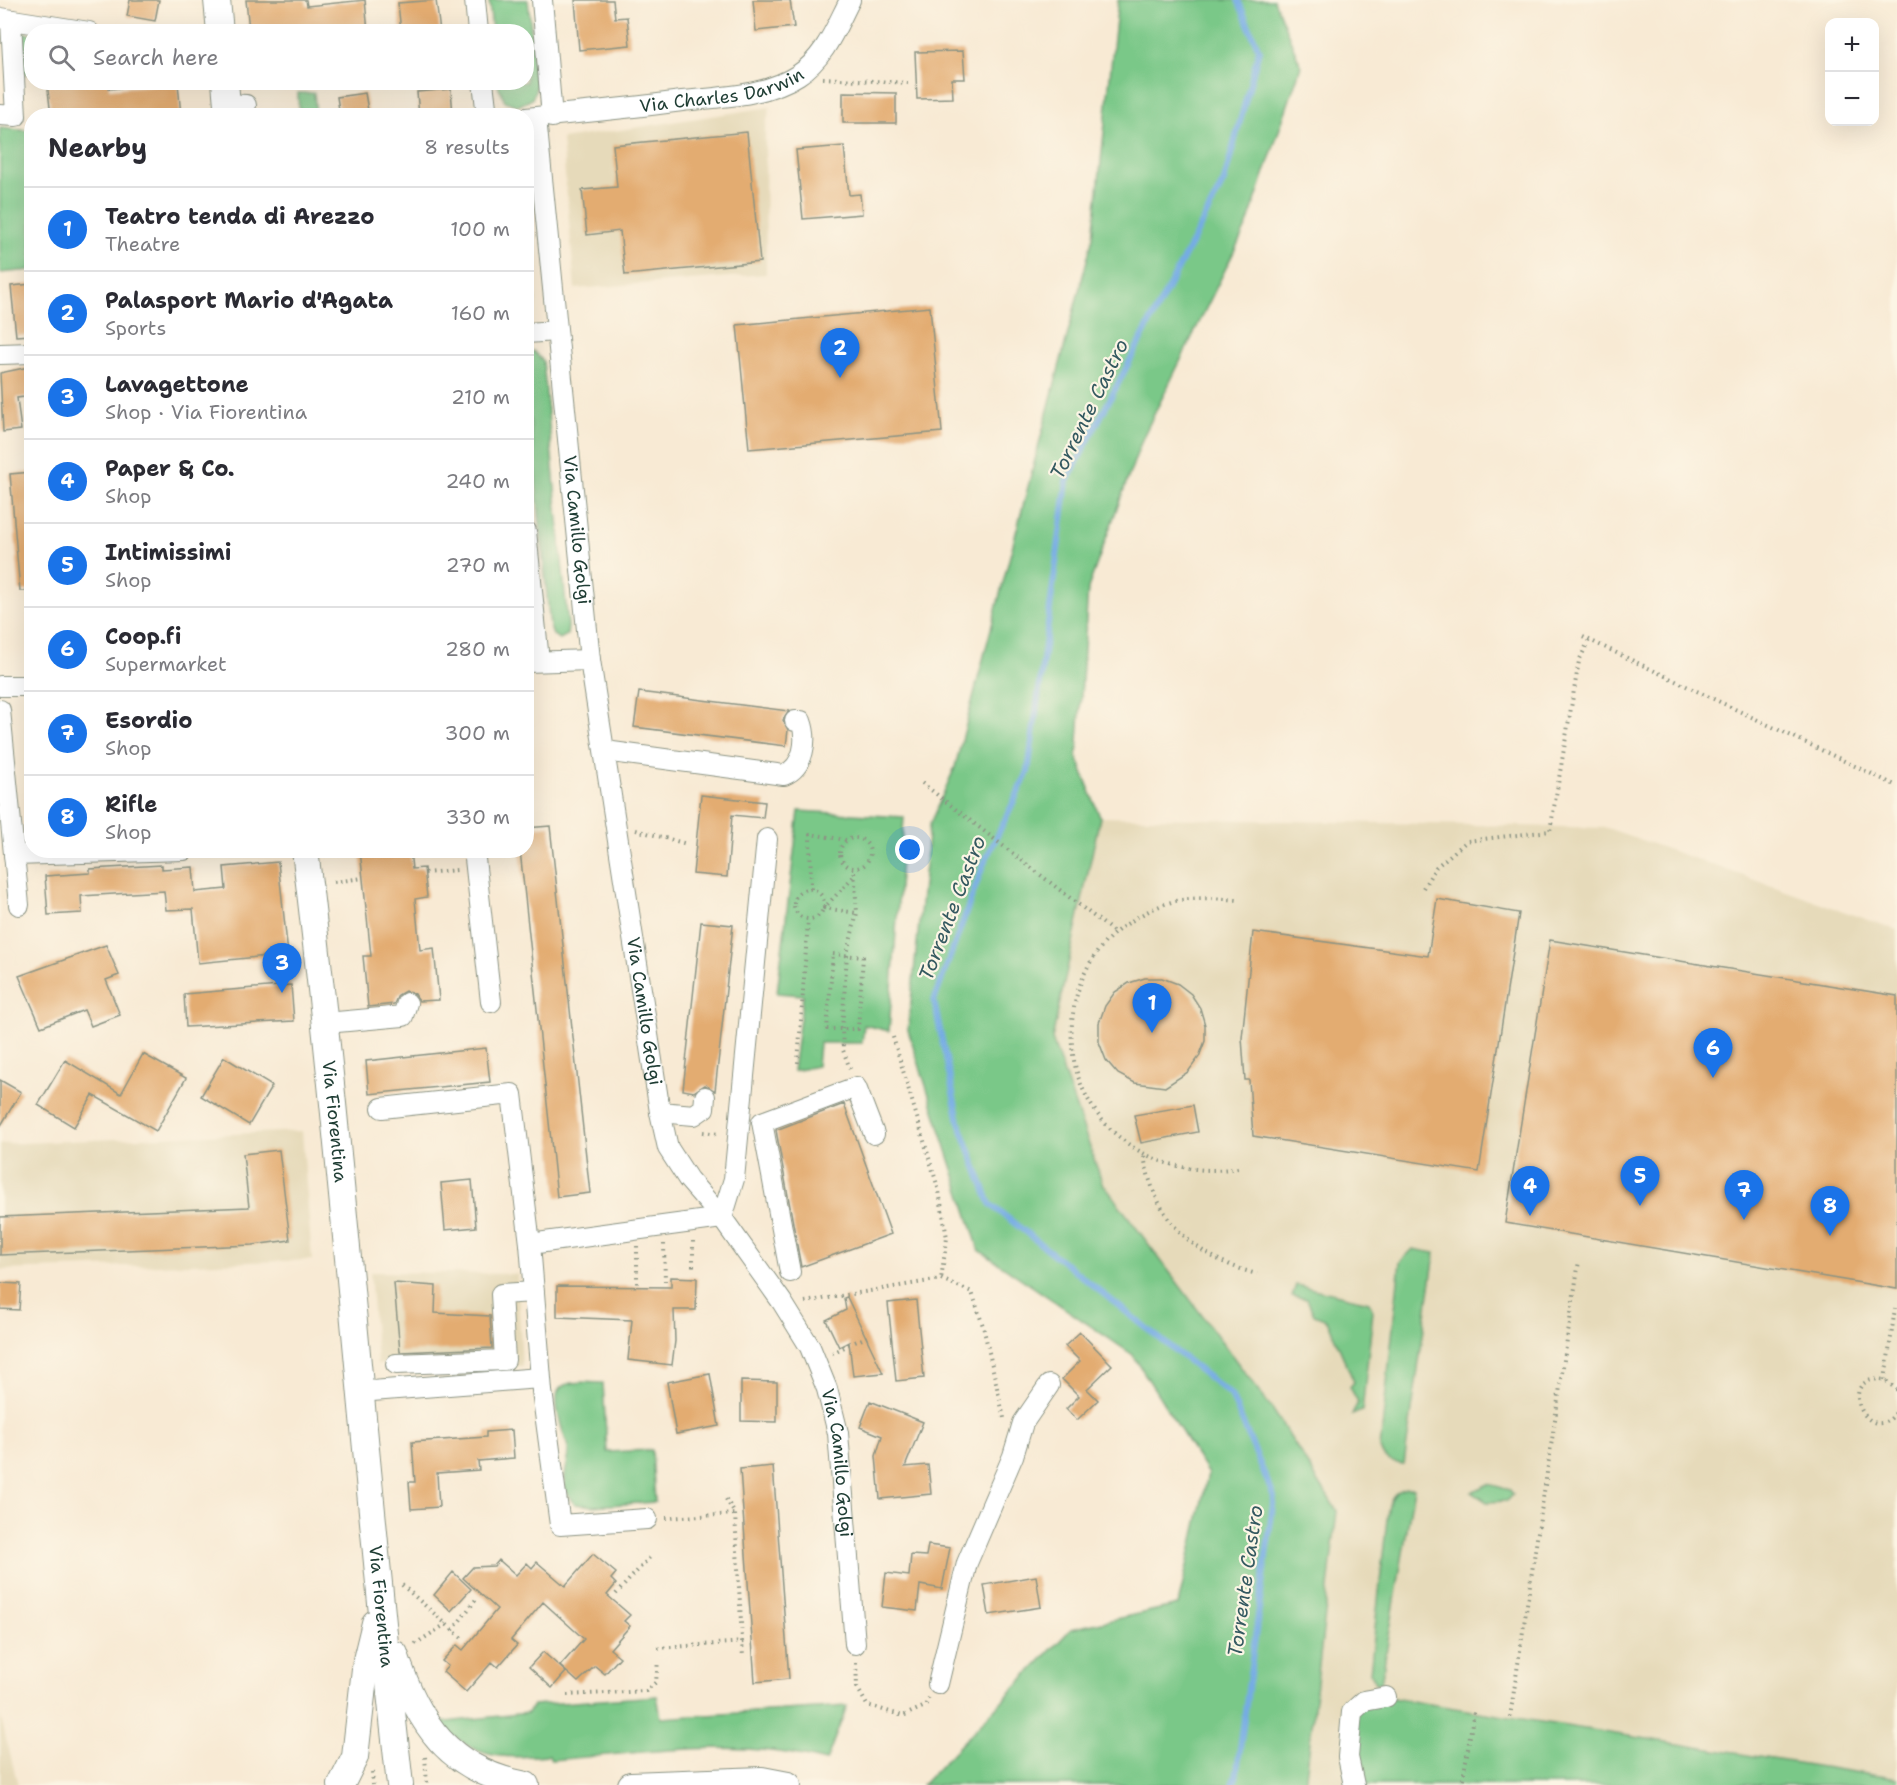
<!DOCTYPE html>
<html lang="en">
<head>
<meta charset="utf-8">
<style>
  body { margin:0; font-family:"Shantell Sans",sans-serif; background:#f7f7f7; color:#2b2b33 }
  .controls { position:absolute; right:18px; top:18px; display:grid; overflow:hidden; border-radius:12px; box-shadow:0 6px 24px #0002 }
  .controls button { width:54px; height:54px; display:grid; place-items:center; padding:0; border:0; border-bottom:2px solid #e1e1e2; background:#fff; color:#2b2b33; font:30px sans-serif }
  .you { position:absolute; left:910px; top:850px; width:21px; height:21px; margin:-15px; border:4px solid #fff; border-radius:50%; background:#1a73e8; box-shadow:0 0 0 9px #1a73e833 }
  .badge { display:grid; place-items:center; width:39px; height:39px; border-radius:50%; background:#1a73e8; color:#fff; font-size:20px; font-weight:700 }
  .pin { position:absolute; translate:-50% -50px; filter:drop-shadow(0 2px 3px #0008) }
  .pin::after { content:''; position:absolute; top:32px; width:21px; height:18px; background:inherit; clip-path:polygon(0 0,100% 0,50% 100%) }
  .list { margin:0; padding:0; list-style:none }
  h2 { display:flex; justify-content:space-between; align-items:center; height:78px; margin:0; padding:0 24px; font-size:26px }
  h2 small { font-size:20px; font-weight:400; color:#7c7c81 }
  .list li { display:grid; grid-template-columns:39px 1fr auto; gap:18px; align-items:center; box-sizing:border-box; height:84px; padding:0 24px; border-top:2px solid #e1e1e2 }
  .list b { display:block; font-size:22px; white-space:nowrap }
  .list p { margin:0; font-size:20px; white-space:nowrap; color:#7c7c81 }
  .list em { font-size:20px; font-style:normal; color:#7c7c81 }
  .icon { flex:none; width:33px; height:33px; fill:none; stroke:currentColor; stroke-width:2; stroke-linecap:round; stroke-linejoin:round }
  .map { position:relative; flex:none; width:1897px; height:1785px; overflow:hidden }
  .search { position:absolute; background:#fff; box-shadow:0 6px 24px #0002; left:24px; top:24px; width:510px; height:66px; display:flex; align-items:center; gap:15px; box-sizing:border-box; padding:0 21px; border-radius:24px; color:#7c7c81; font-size:22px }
  .panel { position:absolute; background:#fff; box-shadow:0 6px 24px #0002; left:24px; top:108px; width:510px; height:750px; border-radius:24px }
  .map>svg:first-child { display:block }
  .built { fill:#e6daba }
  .green { fill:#7ac888; stroke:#4c825e; stroke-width:1.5 }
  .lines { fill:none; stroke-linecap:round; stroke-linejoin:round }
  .stream { stroke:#75ace4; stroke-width:6 }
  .building { fill:#e3ac71 }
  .minor-casing { stroke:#8c9484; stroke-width:22 }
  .major-casing { stroke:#8c9484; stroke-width:28 }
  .path { stroke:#8c9484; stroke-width:4; stroke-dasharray:1.5 4.5; stroke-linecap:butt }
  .minor { stroke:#fff; stroke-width:20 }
  .major { stroke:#fff; stroke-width:26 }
  .labels { text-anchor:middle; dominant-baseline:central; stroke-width:4.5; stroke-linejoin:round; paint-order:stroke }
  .street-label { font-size:18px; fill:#1f3d34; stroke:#fcf5e5 }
  .water-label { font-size:20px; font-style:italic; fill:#345960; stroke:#fcf5e5 }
</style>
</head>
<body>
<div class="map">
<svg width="1897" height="1785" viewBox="0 0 1897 1785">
  <rect width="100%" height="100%" fill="#fcf5e5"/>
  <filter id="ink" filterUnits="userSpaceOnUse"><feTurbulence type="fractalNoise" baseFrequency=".0167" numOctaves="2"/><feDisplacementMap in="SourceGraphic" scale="12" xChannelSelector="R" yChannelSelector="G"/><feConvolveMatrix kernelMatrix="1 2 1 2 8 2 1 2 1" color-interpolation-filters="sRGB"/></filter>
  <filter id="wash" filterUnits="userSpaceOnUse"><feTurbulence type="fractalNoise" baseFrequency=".008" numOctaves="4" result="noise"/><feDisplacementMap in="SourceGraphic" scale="24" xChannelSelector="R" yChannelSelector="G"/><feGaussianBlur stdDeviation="1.35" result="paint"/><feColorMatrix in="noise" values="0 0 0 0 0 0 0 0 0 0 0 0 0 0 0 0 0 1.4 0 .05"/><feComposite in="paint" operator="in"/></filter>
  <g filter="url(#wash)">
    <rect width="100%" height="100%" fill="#f8ead4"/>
    <!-- built -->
    <path class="built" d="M 770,107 L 765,129 L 766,274 L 575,289 L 562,139 Z
      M 1100,817 L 1607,828 L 1897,930 L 1897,1785 L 1305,1785 L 1337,1511 L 1273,1410 L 1102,1182 L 1052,1039 Z
      M 302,1131 L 312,1260 L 0,1270 L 0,1144 Z
      M 370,1272 L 517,1274 L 522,1366 L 377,1364 Z
      M 0,1715 L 18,1785 L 0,1785 Z"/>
    <!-- green -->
    <path class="green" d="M 489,0 L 528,0 L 537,85 L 532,99 L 518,106 L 505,101 L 497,83 L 526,82 L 526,32 L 492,31 Z
      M 1118,0 L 1274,0 L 1301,66 L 1247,225 L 1143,437 L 1088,588 L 1077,757 L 1100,817 L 1052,1039 L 1102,1182 L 1273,1410 L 1337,1511 L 1305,1785 L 922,1785 L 1071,1629 L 1178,1605 L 1208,1474 L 1133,1355 L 979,1250 L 908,1030 L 929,826 L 955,767 L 1093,237 Z
      M 283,13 L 309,26 L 297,27 L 297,31 L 249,32 L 284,27 Z
      M 18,32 L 31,34 L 31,74 L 23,74 Z
      M 298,93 L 314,93 L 316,115 L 299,115 Z
      M 0,128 L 31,131 L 31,270 L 0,273 Z
      M 527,209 L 535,305 L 533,310 L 527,314 Z
      M 533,351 L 543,361 L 568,626 L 567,635 L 560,639 L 553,635 L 550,627 L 527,391 L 527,355 Z
      M 799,811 L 904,817 L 889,1031 L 864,1025 L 862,1043 L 819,1043 L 817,1066 L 793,1071 L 803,995 L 777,993 Z
      M 1413,1249 L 1435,1253 L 1404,1464 C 1390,1462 1384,1462 1380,1448 L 1400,1262 Z
      M 1296,1285 L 1369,1302 L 1373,1311 L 1362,1411 L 1352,1415 L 1358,1402 L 1350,1387 L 1354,1382 L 1327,1320 L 1314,1315 L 1307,1299 L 1292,1296 Z
      M 603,1383 L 607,1452 L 652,1450 L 655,1502 L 593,1506 L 575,1504 C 572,1499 567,1494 565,1488 C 562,1472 572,1459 567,1444 C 563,1432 552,1402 559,1390 C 565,1379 592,1383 603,1383 Z
      M 1488,1484 L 1510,1490 L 1513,1495 L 1507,1501 L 1487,1502 L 1472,1492 Z
      M 1406,1488 L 1414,1488 L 1381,1683 L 1375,1683 L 1370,1673 L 1388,1510 C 1390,1498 1394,1492 1406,1488 Z
      M 657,1696 L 661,1718 L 847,1706 L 826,1761 C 736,1737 642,1753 551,1760 L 549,1755 C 496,1759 478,1759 437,1723 L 528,1713 L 533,1705 Z
      M 1386,1697 L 1897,1779 L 1897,1785 L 1354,1785 L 1352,1712 Z"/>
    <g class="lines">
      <!-- stream -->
      <path class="stream" d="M 1232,1785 L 1236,1778 L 1274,1497 L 1231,1395 L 990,1204 L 959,1122 L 934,1001 L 984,863 L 1028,772 L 1067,481 L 1224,181 L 1259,50 L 1238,0"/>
    </g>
    <g id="blocks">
      <!-- building -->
      <path class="building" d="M 130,0 L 159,0 L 155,21 L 127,16 Z
        M 246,0 L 306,0 L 307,6 L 365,0 L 368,32 L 297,32 L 297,26 L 249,30 Z
        M 436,0 L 440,32 L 401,32 L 398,3 Z
        M 575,0 L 613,0 L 615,18 L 627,17 L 630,45 L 579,50 Z
        M 753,0 L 790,0 L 794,27 L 756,31 Z
        M 963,51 L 965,79 L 952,79 L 953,98 L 917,99 L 915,52 Z
        M 47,82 L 109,82 L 109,89 L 178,83 L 181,116 L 51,116 Z
        M 451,89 L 453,116 L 419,116 L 417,92 Z
        M 843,92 L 896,93 L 896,123 L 843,123 Z
        M 365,93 L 369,116 L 340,116 L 337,97 Z
        M 747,132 L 760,262 L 625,275 L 620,231 L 587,235 L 582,190 L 617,187 L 613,145 Z
        M 844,146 L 849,195 L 860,194 L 862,214 L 803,219 L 796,150 Z
        M 32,284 L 32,335 L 16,336 L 11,286 Z
        M 930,307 L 942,432 L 749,449 L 737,325 Z
        M 29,367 L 32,396 L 17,398 L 21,430 L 3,432 L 0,373 Z
        M 32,472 L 32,591 L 20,591 L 10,474 Z
        M 639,692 L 789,711 L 783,720 L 788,730 L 786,746 L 634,727 Z
        M 701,795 L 765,802 L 763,818 L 732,815 L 727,877 L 693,874 Z
        M 550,826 L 590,1193 L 557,1197 L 520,850 L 526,850 L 526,828 Z
        M 360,850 L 410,850 L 412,869 L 424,868 L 427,897 L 415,899 L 420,950 L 434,948 L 439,1000 L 419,1001 L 415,994 L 405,991 L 398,995 L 394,1004 L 368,1007 L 363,956 L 371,956 Z
        M 278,862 L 288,954 L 198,963 L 193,909 L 166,910 L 164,891 L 81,896 L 82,913 L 48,915 L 45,876 L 90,873 L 90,869 L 162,865 L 162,869 L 193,867 L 195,892 L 226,889 L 224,867 Z
        M 1437,899 L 1519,913 L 1479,1172 L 1253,1136 L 1249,1080 L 1245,1080 L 1242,1038 L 1253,932 L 1428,956 Z
        M 701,922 L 733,925 L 715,1091 L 705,1085 L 694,1092 L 683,1090 Z
        M 1550,940 L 1897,996 L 1897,1289 L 1505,1223 Z
        M 106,945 L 119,975 L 106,980 L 120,1015 L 91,1026 L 84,1010 L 41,1027 L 19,976 Z
        M 1145,978 L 1162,978 L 1178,984 L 1191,994 L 1200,1008 L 1205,1025 L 1205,1041 L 1199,1057 L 1188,1072 L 1165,1087 L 1135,1083 L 1118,1074 L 1106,1060 L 1099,1042 L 1099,1023 L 1105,1006 L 1115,992 L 1129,983 Z
        M 291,985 L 294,1021 L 186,1027 L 184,994 Z
        M 486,1048 L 490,1082 L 369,1094 L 366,1061 Z
        M 143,1054 L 186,1078 L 156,1131 L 93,1095 L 74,1127 L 38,1105 L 65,1060 L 121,1094 Z
        M 224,1057 L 272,1086 L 249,1125 L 201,1096 Z
        M 0,1080 L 21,1092 L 0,1127 Z
        M 844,1104 L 891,1234 L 801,1267 L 776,1130 Z
        M 1193,1105 L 1198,1132 L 1141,1143 L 1134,1115 Z
        M 279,1150 L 290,1240 L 253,1245 L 0,1255 L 0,1217 L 249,1207 L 243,1154 Z
        M 472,1180 L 476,1227 L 445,1230 L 441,1183 Z
        M 671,1277 L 697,1278 L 696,1310 L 674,1310 L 675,1341 L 672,1365 L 628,1360 L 632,1320 L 557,1317 L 557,1286 L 671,1287 Z
        M 0,1283 L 21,1284 L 19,1310 L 0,1309 Z
        M 394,1283 L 436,1286 L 435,1313 L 490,1316 L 492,1348 L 400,1352 Z
        M 847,1297 L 883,1373 L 853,1376 L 849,1342 L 839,1347 L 826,1320 L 846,1310 L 844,1298 Z
        M 916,1300 L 924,1378 L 896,1381 L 888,1303 Z
        M 1080,1332 L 1112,1365 L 1087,1389 L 1098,1400 L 1077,1420 L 1066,1409 L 1079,1396 L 1062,1379 L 1080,1361 L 1065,1346 Z
        M 710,1374 L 719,1426 L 676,1434 L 667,1382 Z
        M 741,1381 L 777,1382 L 777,1422 L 741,1421 Z
        M 870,1401 L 923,1422 L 905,1467 L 928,1465 L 931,1494 L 880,1499 L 876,1456 L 882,1436 L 860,1427 Z
        M 512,1430 L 514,1458 L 478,1461 L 479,1470 L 437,1473 L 439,1507 L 411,1509 L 409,1482 L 415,1482 L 412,1442 L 486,1437 L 486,1432 Z
        M 773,1466 L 789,1679 L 755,1682 L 740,1469 Z
        M 928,1545 L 950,1548 L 942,1589 L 920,1585 L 917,1611 L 882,1607 L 886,1573 L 909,1576 L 911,1555 L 926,1556 Z
        M 593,1554 L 616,1573 L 611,1579 L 616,1584 L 607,1595 L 630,1615 L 624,1621 L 630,1626 L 610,1649 L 620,1657 L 605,1674 L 595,1666 L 578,1682 L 560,1666 L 584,1639 L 543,1602 L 511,1640 L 517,1645 L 498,1667 L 492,1662 L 466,1692 L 443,1672 L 448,1666 L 442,1661 L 457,1645 L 463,1650 L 497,1609 L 463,1578 L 473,1567 L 494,1566 L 499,1560 L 516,1575 L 527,1563 L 532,1568 L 537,1562 L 565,1586 Z
        M 453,1572 L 471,1589 L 451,1611 L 434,1595 Z
        M 1036,1576 L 1041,1607 L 989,1615 L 984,1585 Z
        M 543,1652 L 566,1672 L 552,1688 L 529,1667 Z"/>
    </g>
  </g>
  <g filter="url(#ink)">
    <use href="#blocks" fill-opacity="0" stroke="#8c9484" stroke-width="1.5"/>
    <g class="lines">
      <defs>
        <g id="minor">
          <path d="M 475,0 L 478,32"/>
          <path d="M 542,0 L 552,117"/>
          <path d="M 0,18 L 89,32"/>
          <path d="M 483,82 L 487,116"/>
          <path d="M 227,104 L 246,105"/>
          <path d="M 0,115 L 16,116 L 11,20"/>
          <path id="s1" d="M 526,118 C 578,113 630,108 682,101 C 720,97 766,96 798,75 C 825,58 836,27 850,0"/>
          <path id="s2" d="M 536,118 L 590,660 L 660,1112 L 668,1148 L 688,1179 L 722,1218 L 782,1302 L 810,1347 L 827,1389 L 838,1433 L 855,1644"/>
          <path d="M 526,333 L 557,331"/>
          <path d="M 0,354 L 32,353"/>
          <path d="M 526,531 L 539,661"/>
          <path d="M 527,662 L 590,660"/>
          <path d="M 0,686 L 32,686"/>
          <path d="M 0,710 L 19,905"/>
          <path d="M 605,751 L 784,775 C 804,767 808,740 801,721 L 795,721"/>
          <path d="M 474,850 L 491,1002"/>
          <path d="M 14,855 L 184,850"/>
          <path d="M 326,1023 L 403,1016 L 407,1003"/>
          <path d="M 382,1108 L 512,1094 L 530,1244 L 542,1391 L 560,1525 L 647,1519"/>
          <path d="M 660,1112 L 694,1115 L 704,1108 L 705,1097"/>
          <path d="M 530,1244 L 722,1218 L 734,1179 L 767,839"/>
          <path d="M 790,1272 L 762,1122 L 856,1087 L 874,1134"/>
          <path d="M 396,1364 L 505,1360 L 501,1294 L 534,1292"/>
          <path d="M 359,1392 L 540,1378"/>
          <path d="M 938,1684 L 967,1563 L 1013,1456 L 1023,1423 L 1049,1385"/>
          <path d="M 1354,1785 L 1348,1757 L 1352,1712 L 1364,1701 L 1386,1697"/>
        </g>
        <g id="major">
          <path d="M 217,0 L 220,32"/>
          <path d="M 225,82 L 228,116"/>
          <path id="s3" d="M 305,850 C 343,1161 365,1474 400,1785"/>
          <path d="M 395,1654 C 418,1724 449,1771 526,1785"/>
          <path d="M 341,1785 L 355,1757 L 366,1660 L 375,1623"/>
          <path d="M 631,1785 L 762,1780 L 788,1785"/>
        </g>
      </defs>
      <!-- minor casing -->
      <use href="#minor" class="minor-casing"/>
      <!-- major casing -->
      <use href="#major" class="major-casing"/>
      <!-- path -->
      <path class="path" d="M 823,78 L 908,83
        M 1583,637 L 1897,786
        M 922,783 L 1114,932
        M 636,830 L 687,844
        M840 853a15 15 0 1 1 30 0a15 15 0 1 1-30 0Z
        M 425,873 L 457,870
        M 853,877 L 824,908 L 857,913
        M 334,882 L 363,878
        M 1423,888 L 1436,867 L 1467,841 L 1550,831 L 1579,661 L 1589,640
        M 811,889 L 810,834 L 846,840
        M794 904a15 15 0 1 1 30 0a15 15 0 1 1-30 0Z
        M 833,954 L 863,957 L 858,1029 L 827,1029 Z
        M 893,1037 L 939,1191 L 947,1238 L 941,1279
        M 798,1063 L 808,920
        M 850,1069 L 843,1050 L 842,1029 L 847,954 L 857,913 L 854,869
        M 703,1132 L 719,1134
        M 1144,1156 C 1155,1221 1194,1257 1257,1274
        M 1238,1168 C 1135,1184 1051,1101 1076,998 C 1084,966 1102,939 1130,922 C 1143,913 1159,905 1175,901 C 1196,897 1217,898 1238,900
        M 693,1241 L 693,1271
        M 664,1244 L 665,1281
        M 637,1246 L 637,1286
        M 805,1302 L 941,1279 L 972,1292 L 983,1326 L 1004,1418
        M 855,1342 L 867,1337
        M 832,1353 L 849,1345
        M 1885,1380 L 1895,1308
        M 1897,1390 L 1885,1380 C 1831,1372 1870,1453 1897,1411
        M 726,1499 L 735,1514 L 743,1658
        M 666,1518 L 735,1514
        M 402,1585 L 464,1640
        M 616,1594 L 650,1557
        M 453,1630 L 477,1598
        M 415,1644 L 446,1624
        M 658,1648 L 744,1642
        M 856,1663 L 857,1687 L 867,1705 L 903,1716 L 925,1706 L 929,1698
        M 567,1695 L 646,1691 L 656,1682 L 658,1661
        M 1510,1717 L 1579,1261
        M 425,1757 L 427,1785
        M 372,1772 L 373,1785
        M 1462,1785 L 1474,1711"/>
      <!-- minor -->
      <use href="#minor" class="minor"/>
      <!-- major -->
      <use href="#major" class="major"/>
    </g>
  </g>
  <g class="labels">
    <!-- street labels -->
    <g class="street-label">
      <text stroke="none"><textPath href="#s1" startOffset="198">Via Charles Darwin</textPath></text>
      <text stroke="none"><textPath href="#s2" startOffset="414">Via Camillo Golgi</textPath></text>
      <text stroke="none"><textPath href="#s2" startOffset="900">Via Camillo Golgi</textPath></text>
      <text stroke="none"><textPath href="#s3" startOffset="273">Via Fiorentina</textPath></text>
      <text stroke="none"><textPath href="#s2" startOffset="1404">Via Camillo Golgi</textPath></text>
      <text stroke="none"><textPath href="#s3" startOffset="760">Via Fiorentina</textPath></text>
    </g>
    <!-- water labels -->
    <g class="water-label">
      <text transform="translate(1089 409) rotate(-64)">Torrente Castro</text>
      <text transform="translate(952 908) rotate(-69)">Torrente Castro</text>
      <text transform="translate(1245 1581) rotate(-82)">Torrente Castro</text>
    </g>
  </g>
</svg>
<div class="controls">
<button>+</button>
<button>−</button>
</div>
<div class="you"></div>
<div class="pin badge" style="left:1152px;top:1033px">1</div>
<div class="pin badge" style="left:840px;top:378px">2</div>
<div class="pin badge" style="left:282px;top:993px">3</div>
<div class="pin badge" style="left:1530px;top:1216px">4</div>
<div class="pin badge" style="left:1640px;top:1206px">5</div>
<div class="pin badge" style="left:1713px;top:1078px">6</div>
<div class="pin badge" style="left:1744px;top:1220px">7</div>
<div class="pin badge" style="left:1830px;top:1236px">8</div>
<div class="search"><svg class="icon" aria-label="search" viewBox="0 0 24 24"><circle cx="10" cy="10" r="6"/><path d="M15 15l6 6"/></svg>Search here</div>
<section class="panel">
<h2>Nearby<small>8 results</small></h2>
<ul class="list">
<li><span class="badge">1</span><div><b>Teatro tenda di Arezzo</b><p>Theatre</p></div><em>100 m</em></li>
<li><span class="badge">2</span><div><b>Palasport Mario d'Agata</b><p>Sports</p></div><em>160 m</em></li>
<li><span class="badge">3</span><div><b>Lavagettone</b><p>Shop · Via Fiorentina</p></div><em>210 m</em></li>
<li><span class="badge">4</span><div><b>Paper &amp; Co.</b><p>Shop</p></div><em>240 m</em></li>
<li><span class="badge">5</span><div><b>Intimissimi</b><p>Shop</p></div><em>270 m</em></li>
<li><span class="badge">6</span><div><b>Coop.fi</b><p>Supermarket</p></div><em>280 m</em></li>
<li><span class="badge">7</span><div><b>Esordio</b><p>Shop</p></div><em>300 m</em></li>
<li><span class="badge">8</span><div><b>Rifle</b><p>Shop</p></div><em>330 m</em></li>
</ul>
</section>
</div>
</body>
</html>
